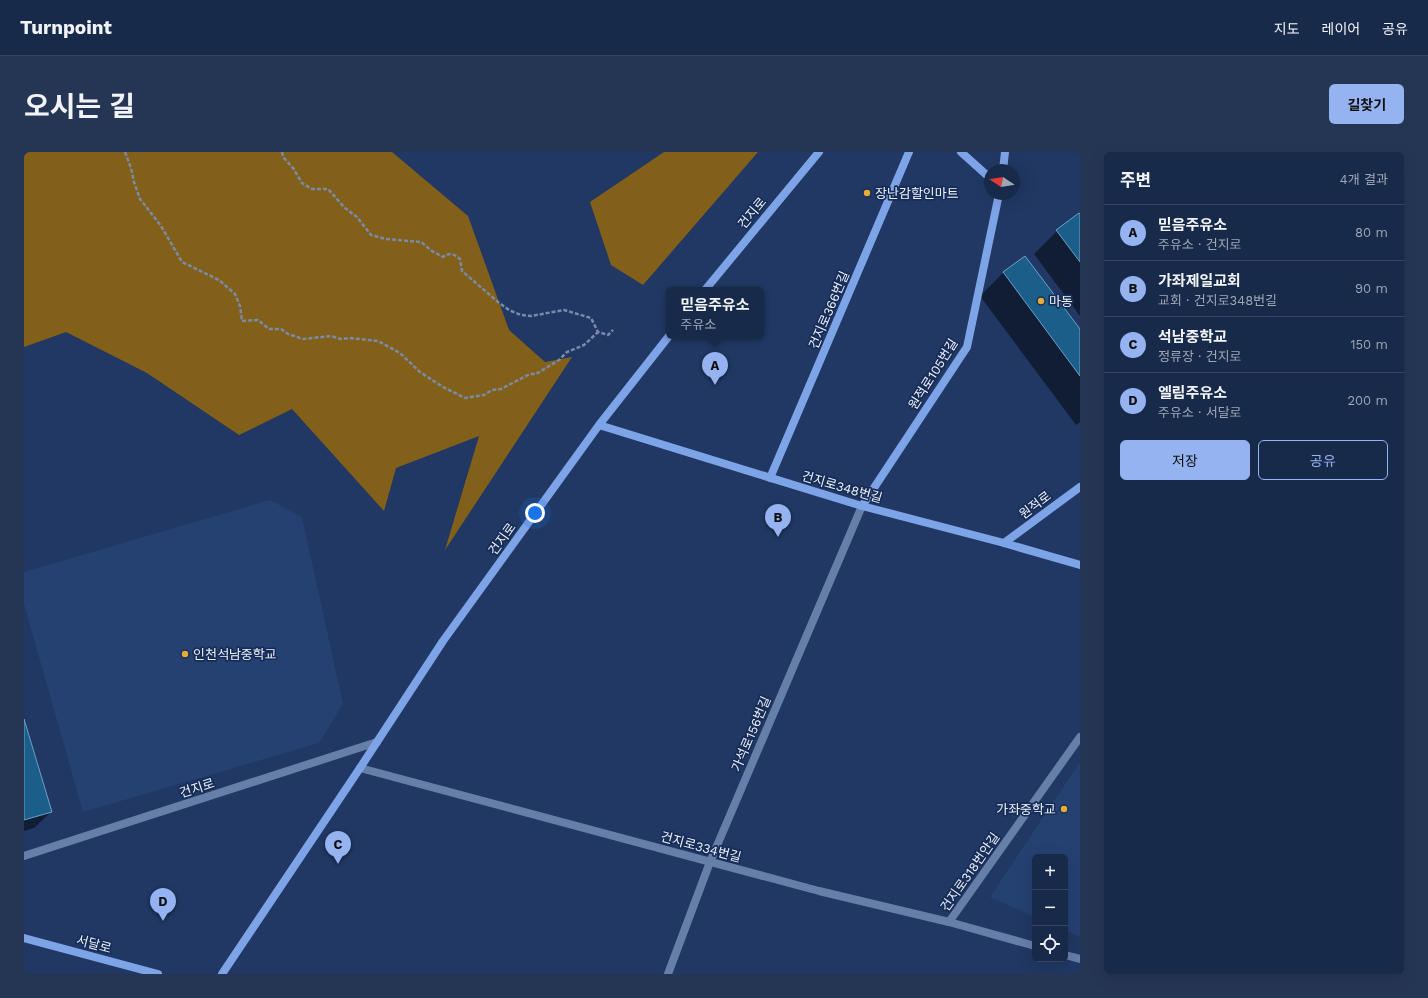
<!DOCTYPE html>
<html lang="ko">
<head>
<meta charset="utf-8">
<style>
  body { margin:0; font-family:"Work Sans","Noto Sans KR",sans-serif; background:#253654; color:#f1f3f6 }
  .controls { position:absolute; right:12px; bottom:12px; display:grid; overflow:hidden; border-radius:6px; box-shadow:0 4px 16px #0002 }
  .controls button { width:36px; height:36px; display:grid; place-items:center; padding:0; border:0; border-bottom:1px solid #364662; background:#182a4a; color:#f1f3f6; font:20px sans-serif }
  .compass { position:absolute; left:960px; top:12px; width:36px; height:36px; border-radius:50%; background:#182a4a; box-shadow:0 4px 16px #0002; rotate:282deg }
  .you { position:absolute; left:511px; top:361px; width:14px; height:14px; margin:-10px; border:3px solid #fff; border-radius:50%; background:#1a73e8; box-shadow:0 0 0 6px #1a73e833 }
  .badge { display:grid; place-items:center; width:26px; height:26px; border-radius:50%; background:#95b2f1; color:#111; font-size:13px; font-weight:700 }
  .pin { position:absolute; translate:-50% -33px; filter:drop-shadow(0 1px 2px #0008) }
  .pin::after { content:''; position:absolute; top:21px; width:14px; height:12px; background:inherit; clip-path:polygon(0 0,100% 0,50% 100%) }
  .popup { position:absolute; left:642px; top:135px; width:98px; height:52px; box-sizing:border-box; display:grid; place-content:center; border-radius:6px; background:#182a4a; filter:drop-shadow(0 1px 3px #0005); font-size:13px; white-space:nowrap; color:#9fa7b5 }
  .popup b { font-size:15px; color:#f1f3f6 }
  .popup::after { content:''; position:absolute; left:50%; top:100%; margin-left:-8px; border:8px solid transparent; border-top-color:#182a4a }
  .list { margin:0; padding:0; list-style:none }
  h2 { display:flex; justify-content:space-between; align-items:center; height:52px; margin:0; padding:0 16px; font-size:17px }
  h2 small { font-size:13px; font-weight:400; color:#9fa7b5 }
  .list li { display:grid; grid-template-columns:26px 1fr auto; gap:12px; align-items:center; box-sizing:border-box; height:56px; padding:0 16px; border-top:1px solid #364662 }
  .list b { display:block; font-size:15px; white-space:nowrap }
  .list p { margin:0; font-size:13px; white-space:nowrap; color:#9fa7b5 }
  .list em { font-size:13px; font-style:normal; color:#9fa7b5 }
  .actions { display:flex; gap:8px; padding:12px 16px }
  .actions a { flex:1; padding:9px 0; border:1px solid #95b2f1; border-radius:6px; text-align:center; font-size:14px; color:#95b2f1 }
  .actions .main { background:#95b2f1; color:#111 }
  .icon { flex:none; width:22px; height:22px; fill:none; stroke:currentColor; stroke-width:2; stroke-linecap:round; stroke-linejoin:round }
  .map { position:relative; flex:none; width:1056px; height:822px; overflow:hidden; border-radius:6px }
  header { display:flex; align-items:center; gap:24px; box-sizing:border-box; height:56px; padding:0 20px; background:#182a4a; border-bottom:1px solid #364662 }
  header strong { font-size:19px }
  nav { display:flex; gap:22px; margin-inline-start:auto; font-size:14px }
  .intro { display:flex; align-items:center; justify-content:space-between; box-sizing:border-box; height:96px; padding:0 24px }
  h1 { margin:0; font-size:28px }
  .button { padding:10px 18px; border-radius:6px; background:#95b2f1; color:#111; font-size:14px; font-weight:700 }
  main { display:flex; gap:24px; padding:0 24px }
  aside { flex:1; background:#182a4a; border-radius:6px; box-shadow:0 4px 16px #0002 }
  .map>svg:first-child { display:block }
  .built { fill:#254172 }
  .forest { fill:#826019 }
  .shadow { fill:#0007 }
  .building { fill:#1a5e89; stroke:#6ca1c8 }
  .lines { fill:none; stroke-linecap:round; stroke-linejoin:round }
  .path { stroke:#7a8ba7; stroke-width:2.5; stroke-dasharray:4 2; stroke-linecap:butt }
  .lane { stroke:#667fa9; stroke-width:8 }
  .street { stroke:#667fa9; stroke-width:8 }
  .secondary { stroke:#7ea4e8; stroke-width:8 }
  .poi-dot { fill:#e6ad36; stroke:#172d57; stroke-width:1.5 }
  .labels { text-anchor:middle; dominant-baseline:central; stroke-width:3.5; stroke-linejoin:round; paint-order:stroke }
  .poi-label { font-size:13px; fill:#ebf2fc; stroke:#172d57; text-anchor:start }
  .street-label { font-size:13px; fill:#ebf2fc; stroke:#172d57 }
</style>
</head>
<body>
<header>
<strong>Turnpoint</strong>
<nav><a>지도</a><a>레이어</a><a>공유</a></nav>
</header>
<div class="intro"><h1>오시는 길</h1><a class="button">길찾기</a></div>
<main>
<div class="map">
<svg width="1056" height="822" viewBox="0 0 1056 822">
  <rect width="100%" height="100%" fill="#203863"/>
  <!-- built -->
  <path class="built" d="M 246,348 L 278,365 L 319,552 L 295,591 L 59,660 L 0,452 L 0,420 Z
    M 1056,610 L 1056,785 L 1041,778 L 1041,705 L 1011,705 L 1011,765 L 966,745 Z"/>
  <!-- forest -->
  <path class="forest" d="M 0,0 L 368,0 L 444,64 L 485,178 L 521,210 L 548,205 L 421,398 L 455,284 L 372,316 L 360,359 L 268,257 L 215,283 L 123,221 L 42,180 L 0,195 Z
    M 640,0 L 734,0 L 619,133 L 587,113 L 566,50 Z"/>
  <!-- shadow -->
  <path class="shadow" d="M 1056,63 L 1056,164 L 1010,102 L 1033,79 Z
    M 1001,105 L 1056,179 L 1056,270 L 1052,273 L 956,144 L 979,121 Z
    M 0,571 L 27,660 L 10,676 L 0,679 Z"/>
  <!-- building -->
  <path class="building" d="M 1055,61 L 1056,62 L 1056,110 L 1032,78 Z
    M 1001,104 L 1056,177 L 1056,224 L 979,120 Z
    M 0,567 L 28,660 L 0,668 Z"/>
  <g class="lines">
    <!-- path -->
    <path class="path" d="M 101,0 L 107,16 L 110,30 L 116,47 L 137,74 L 158,110 L 195,128 L 211,142 L 216,154 L 218,169 L 234,168 L 245,177 L 257,177 L 264,182 L 279,187 L 307,184 L 317,187 L 325,186 L 354,189 L 376,201 L 396,220 L 419,235 L 441,246 L 460,243 L 468,238 L 477,237 L 506,222 L 512,222 L 535,208 L 543,200 L 560,193 L 574,180
      M 258,0 L 259,5 L 269,16 L 278,31 L 288,37 L 304,37 L 321,56 L 333,65 L 347,83 L 362,87 L 397,90 L 408,99 L 419,105 C 426,100 430,102 436,107 L 438,119 L 474,150 L 485,158 L 497,163 L 507,164 L 540,158 L 567,166 L 574,180 L 584,183 L 589,178"/>
    <!-- lane -->
    <path class="lane" d="M 0,704 L 353,590
      M 925,770 L 1056,585"/>
    <!-- street -->
    <path class="street" d="M 336,616 L 795,739 L 925,770 L 1011,794
      M 1041,803 L 1056,807
      M 644,822 L 686,710 L 838,354"/>
    <!-- secondary -->
    <path class="secondary" d="M 937,0 L 966,26
      M 979,18 L 981,0
      M 681,138 L 795,0
      M 575,273 L 838,354 L 980,391 L 1056,413
      M 746,326 L 885,0
      M 838,354 L 943,195 L 975,42
      M 980,391 L 1056,335
      M 0,786 L 134,822
      M 198,822 L 336,616 L 419,489 L 575,273 L 645,184"/>
  </g>
  <!-- markers -->
  <g class="poi-dot">
    <circle cx="843" cy="41" r="4"/>
    <circle cx="1017" cy="149" r="4"/>
    <circle cx="161" cy="502" r="4"/>
    <circle cx="1040" cy="657" r="4"/>
  </g>
  <g class="labels">
    <!-- poi labels -->
    <g class="poi-label">
      <text x="851" y="41">장난감할인마트</text>
      <text x="1025" y="149">마동</text>
      <text x="169" y="502">인천석남중학교</text>
      <text x="1032" y="657" text-anchor="end">가좌중학교</text>
    </g>
    <!-- street labels -->
    <g class="street-label">
      <text transform="translate(728 61) rotate(-50)">건지로</text>
      <text transform="translate(805 158) rotate(-67)">건지로366번길</text>
      <text transform="translate(909 222) rotate(-58)">원적로105번길</text>
      <text transform="translate(818 335) rotate(16)">건지로348번길</text>
      <text transform="translate(1011 353) rotate(-37)">원적로</text>
      <text transform="translate(478 387) rotate(-54)">건지로</text>
      <text transform="translate(727 582) rotate(-67)">가석로156번길</text>
      <text transform="translate(173 636) rotate(-18)">건지로</text>
      <text transform="translate(677 695) rotate(15)">건지로334번길</text>
      <text transform="translate(946 720) rotate(-55)">건지로318번안길</text>
      <text transform="translate(70 792) rotate(15)">서달로</text>
    </g>
  </g>
</svg>
<div class="controls">
<button>+</button>
<button>−</button>
<button><svg class="icon" aria-label="locate" viewBox="0 0 24 24"><circle cx="12" cy="12" r="6"/><path d="M12 2v4M12 18v4M2 12h4M18 12h4"/></svg></button>
</div>
<svg class="compass" viewBox="-18 -18 36 36"><path d="M0-13l5 13h-10z" fill="#e53935"/><path d="M0 13l5-13h-10z" fill="#9fa7b5"/></svg>
<div class="you"></div>
<div class="pin badge" style="left:691px;top:233px">A</div>
<div class="popup"><b>믿음주유소</b>주유소</div>
<div class="pin badge" style="left:754px;top:385px">B</div>
<div class="pin badge" style="left:314px;top:712px">C</div>
<div class="pin badge" style="left:139px;top:769px">D</div>
</div>
<aside>
<h2>주변<small>4개 결과</small></h2>
<ul class="list">
<li><span class="badge">A</span><div><b>믿음주유소</b><p>주유소 · 건지로</p></div><em>80 m</em></li>
<li><span class="badge">B</span><div><b>가좌제일교회</b><p>교회 · 건지로348번길</p></div><em>90 m</em></li>
<li><span class="badge">C</span><div><b>석남중학교</b><p>정류장 · 건지로</p></div><em>150 m</em></li>
<li><span class="badge">D</span><div><b>엘림주유소</b><p>주유소 · 서달로</p></div><em>200 m</em></li>
</ul>
<div class="actions"><a class="main">저장</a><a>공유</a></div>
</aside>
</main>
</body>
</html>
